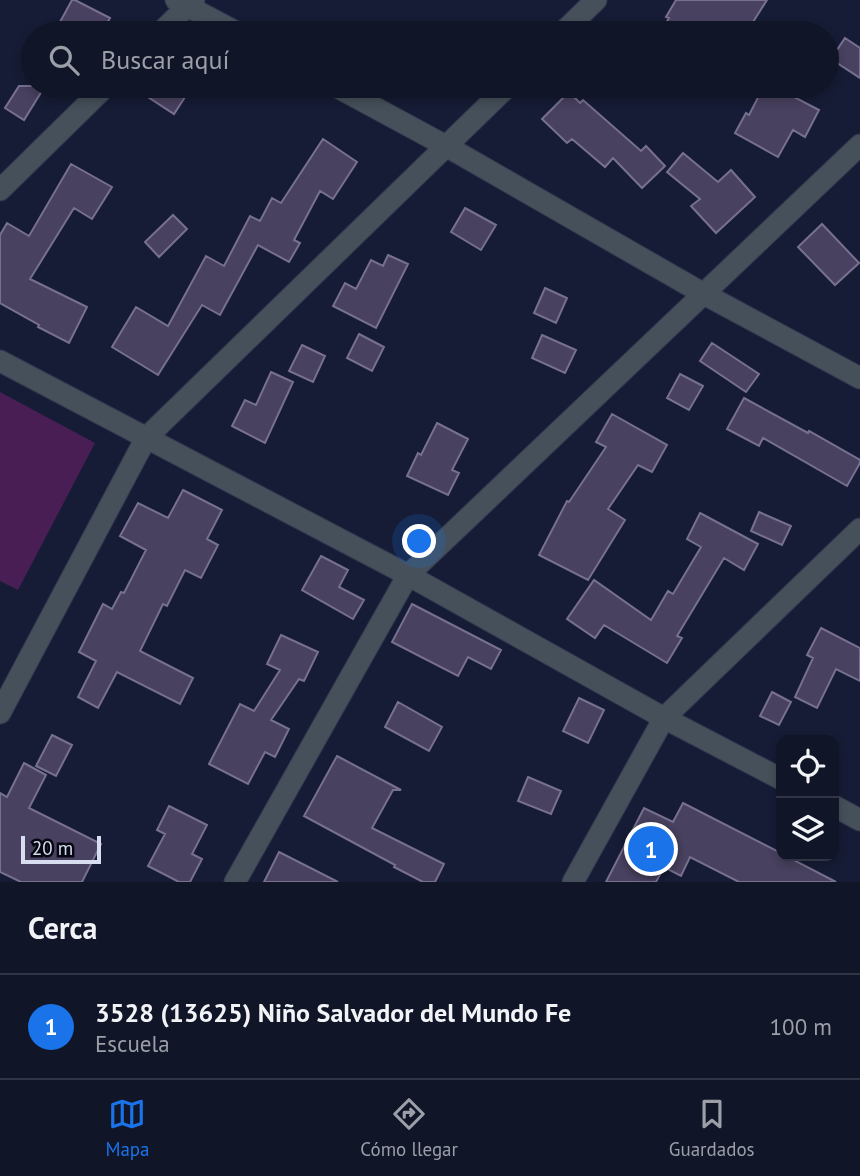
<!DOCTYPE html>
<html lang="es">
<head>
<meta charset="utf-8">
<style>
  body { margin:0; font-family:"PT Sans",sans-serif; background:#191e30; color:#f1f3f6 }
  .controls { position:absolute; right:21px; bottom:21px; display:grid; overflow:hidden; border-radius:14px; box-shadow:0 4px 10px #0003 }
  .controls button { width:63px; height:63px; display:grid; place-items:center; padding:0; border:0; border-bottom:2px solid #303445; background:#101528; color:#f1f3f6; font:35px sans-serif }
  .scale { position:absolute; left:21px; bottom:18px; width:80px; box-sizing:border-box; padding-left:7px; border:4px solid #d8deef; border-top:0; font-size:19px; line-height:24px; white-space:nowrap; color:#d8deef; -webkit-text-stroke:5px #050712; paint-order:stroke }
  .you { position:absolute; left:420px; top:542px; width:24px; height:24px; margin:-18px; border:5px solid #fff; border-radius:50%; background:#1a73e8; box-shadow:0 0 0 10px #1a73e833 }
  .badge { display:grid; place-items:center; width:46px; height:46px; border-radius:50%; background:#1a73e8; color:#fff; font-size:23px; font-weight:700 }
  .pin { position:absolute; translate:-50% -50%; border:4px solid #fff; box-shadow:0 2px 7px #0006 }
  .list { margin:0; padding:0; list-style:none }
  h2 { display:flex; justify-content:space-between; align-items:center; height:91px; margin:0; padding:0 28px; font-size:30px }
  h2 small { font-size:23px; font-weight:400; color:#9c9fa8 }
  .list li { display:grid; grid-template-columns:46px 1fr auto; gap:21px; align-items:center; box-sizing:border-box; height:105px; padding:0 28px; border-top:2px solid #303445 }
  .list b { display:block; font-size:26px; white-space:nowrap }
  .list p { margin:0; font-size:23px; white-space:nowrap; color:#9c9fa8 }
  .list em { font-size:23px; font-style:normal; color:#9c9fa8 }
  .icon { flex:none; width:38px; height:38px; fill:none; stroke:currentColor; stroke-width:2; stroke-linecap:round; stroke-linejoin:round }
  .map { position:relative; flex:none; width:860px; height:882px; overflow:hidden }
  .search { position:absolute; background:#101528; box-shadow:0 4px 10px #0003; left:21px; right:21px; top:21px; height:77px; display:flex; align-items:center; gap:18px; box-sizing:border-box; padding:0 24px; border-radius:38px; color:#9c9fa8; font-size:26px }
  .sheet { height:196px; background:#101528 }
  nav { display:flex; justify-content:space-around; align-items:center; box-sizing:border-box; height:98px; border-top:2px solid #303445; background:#101528; font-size:19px; color:#9c9fa8 }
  nav a { display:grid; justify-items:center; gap:4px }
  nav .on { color:#1a73e8 }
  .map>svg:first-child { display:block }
  .green { fill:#491e55 }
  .building { fill:#48415f; stroke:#777090; stroke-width:2 }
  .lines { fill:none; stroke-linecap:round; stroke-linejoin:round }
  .minor-casing { stroke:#31374f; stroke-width:23 }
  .minor { stroke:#45505a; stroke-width:21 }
</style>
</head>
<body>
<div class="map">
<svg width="860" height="882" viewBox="0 0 860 882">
  <rect width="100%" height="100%" fill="#161c35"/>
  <!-- green -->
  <path class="green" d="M 0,392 L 95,443 L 18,590 L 0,581 Z"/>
  <!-- building -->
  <path class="building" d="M 72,0 L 75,0 L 110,18 L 102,33 L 54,33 Z
    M 676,0 L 767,0 L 746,33 L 660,33 L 669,18 L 666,17 Z
    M 845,38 L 860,48 L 860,78 L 831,59 Z
    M 19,86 L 45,86 L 24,120 L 5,108 Z
    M 131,86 L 169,86 L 185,97 L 174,114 Z
    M 764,86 L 773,86 L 819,110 L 805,137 L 793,130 L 778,157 L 735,133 L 746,113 L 749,115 Z
    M 569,92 L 580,103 L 583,100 L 641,151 L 646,146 L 665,166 L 642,188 L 613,158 L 605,167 L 572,139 L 567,143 L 542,119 Z
    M 323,139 L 357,162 L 333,199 L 320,191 L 294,240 L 300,243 L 289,262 L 258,245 L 220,315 L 202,305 L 158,375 L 112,347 L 136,307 L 168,326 L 206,256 L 224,266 L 250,216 L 260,221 L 272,198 L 281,203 Z
    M 683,153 L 718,182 L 731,170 L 755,197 L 716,233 L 691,206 L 700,199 L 667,172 Z
    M 71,164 L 112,187 L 92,219 L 74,208 L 30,279 L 87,307 L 69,343 L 38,327 L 39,325 L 0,303 L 0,235 L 7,223 L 29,236 Z
    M 465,208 L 496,225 L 481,250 L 451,232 Z
    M 173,215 L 187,229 L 159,257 L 145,242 Z
    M 822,224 L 859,263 L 835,285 L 798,247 Z
    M 388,255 L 408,264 L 376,328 L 333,306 L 345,283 L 356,289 L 371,260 L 383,266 Z
    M 545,288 L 567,298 L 556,323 L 534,313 Z
    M 359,334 L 384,347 L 372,371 L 347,358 Z
    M 542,335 L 576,350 L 565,373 L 532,358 Z
    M 712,343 L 759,374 L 746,392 L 700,361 Z
    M 302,345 L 325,356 L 313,382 L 289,371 Z
    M 271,372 L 293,382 L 265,443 L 232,426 L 245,400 L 256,405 Z
    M 680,374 L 703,386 L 689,410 L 667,398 Z
    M 744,398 L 808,433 L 809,431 L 860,460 L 860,463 L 847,486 L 763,438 L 759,446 L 727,429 Z
    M 612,414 L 667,445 L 652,472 L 638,465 L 608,509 L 625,520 L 588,580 L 539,555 L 567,501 L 569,502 L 606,447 L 596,442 Z
    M 437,423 L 468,439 L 452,470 L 459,473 L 448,495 L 407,476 L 418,453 L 421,455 Z
    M 183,490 L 222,510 L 207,539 L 218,545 L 201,578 L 185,570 L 167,606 L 163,604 L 140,651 L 193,678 L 180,704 L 117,672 L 98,708 L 78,697 L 96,661 L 79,652 L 103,604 L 112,609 L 121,592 L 124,593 L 146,550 L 120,536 L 138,503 L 168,518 Z
    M 759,512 L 791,526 L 782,545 L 751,531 Z
    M 700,513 L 758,544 L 744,570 L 724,558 L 677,636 L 682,638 L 667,663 L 604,625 L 595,638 L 567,619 L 594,580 L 651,620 L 668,591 L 673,594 L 701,547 L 687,539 Z
    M 321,556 L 348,570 L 339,587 L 364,600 L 353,619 L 302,590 Z
    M 412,604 L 501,650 L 491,669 L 468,657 L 458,676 L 392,642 Z
    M 821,628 L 860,648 L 860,681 L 836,669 L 817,708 L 795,697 L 813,658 L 807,655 Z
    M 281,635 L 318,652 L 304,681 L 299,679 L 271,720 L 289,729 L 275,757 L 265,752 L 248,784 L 209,764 L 240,704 L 254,711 L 280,670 L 267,664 Z
    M 772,692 L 791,702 L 779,725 L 760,716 Z
    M 579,698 L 604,710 L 588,743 L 563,731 Z
    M 398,702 L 442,727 L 429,751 L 385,727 Z
    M 52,735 L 72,745 L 56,776 L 36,766 Z
    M 337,756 L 401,790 L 393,790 L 372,828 L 444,864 L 435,882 L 423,882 L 394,867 L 395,865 L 304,816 Z
    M 24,763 L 46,775 L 29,808 L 101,844 L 82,882 L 21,882 L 0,872 L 0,793 L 7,797 Z
    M 528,777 L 561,791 L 551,814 L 518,801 Z
    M 683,803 L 781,853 L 781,856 L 786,856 L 836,882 L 739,882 L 690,857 L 681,876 L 664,867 L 656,882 L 606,882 L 644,808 L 673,822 Z
    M 169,806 L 207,825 L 192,854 L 202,859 L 190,882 L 179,882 L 148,866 L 165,834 L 157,830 Z
    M 279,852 L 338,882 L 264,882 Z"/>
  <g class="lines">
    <defs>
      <path id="minor" d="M 176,0 L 238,33
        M 160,33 L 194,0
        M 562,33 L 596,0
        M 335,86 L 446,146 L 704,294 L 860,378
        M 0,190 L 106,86
        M 0,361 L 408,575 L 664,718 L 781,779
        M 0,713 L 146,438 L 508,86
        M 834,806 L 860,820
        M 235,882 L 408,575 L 860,145
        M 573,882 L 664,718 L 860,529"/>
    </defs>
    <!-- minor casing -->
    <use href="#minor" class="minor-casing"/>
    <!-- minor -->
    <use href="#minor" class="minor"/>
  </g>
</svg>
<div class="controls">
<button><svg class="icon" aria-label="locate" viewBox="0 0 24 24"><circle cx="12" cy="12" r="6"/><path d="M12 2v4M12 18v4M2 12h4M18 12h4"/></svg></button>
<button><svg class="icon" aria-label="layers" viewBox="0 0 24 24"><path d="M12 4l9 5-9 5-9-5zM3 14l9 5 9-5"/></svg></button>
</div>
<div class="scale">20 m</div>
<div class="you"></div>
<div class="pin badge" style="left:651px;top:849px">1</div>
<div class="search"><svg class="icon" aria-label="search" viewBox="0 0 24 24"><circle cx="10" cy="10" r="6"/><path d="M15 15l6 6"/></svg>Buscar aquí</div>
</div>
<section class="sheet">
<h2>Cerca<small></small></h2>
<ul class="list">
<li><span class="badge">1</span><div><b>3528 (13625) Niño Salvador del Mundo Fe</b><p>Escuela</p></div><em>100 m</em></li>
</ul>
</section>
<nav>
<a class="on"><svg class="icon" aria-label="map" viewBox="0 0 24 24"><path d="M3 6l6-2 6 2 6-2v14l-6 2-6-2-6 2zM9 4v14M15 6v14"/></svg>Mapa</a>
<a><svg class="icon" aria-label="directions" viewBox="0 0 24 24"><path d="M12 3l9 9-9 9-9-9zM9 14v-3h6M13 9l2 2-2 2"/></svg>Cómo llegar</a>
<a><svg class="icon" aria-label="saved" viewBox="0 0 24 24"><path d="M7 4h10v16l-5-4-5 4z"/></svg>Guardados</a>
</nav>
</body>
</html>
